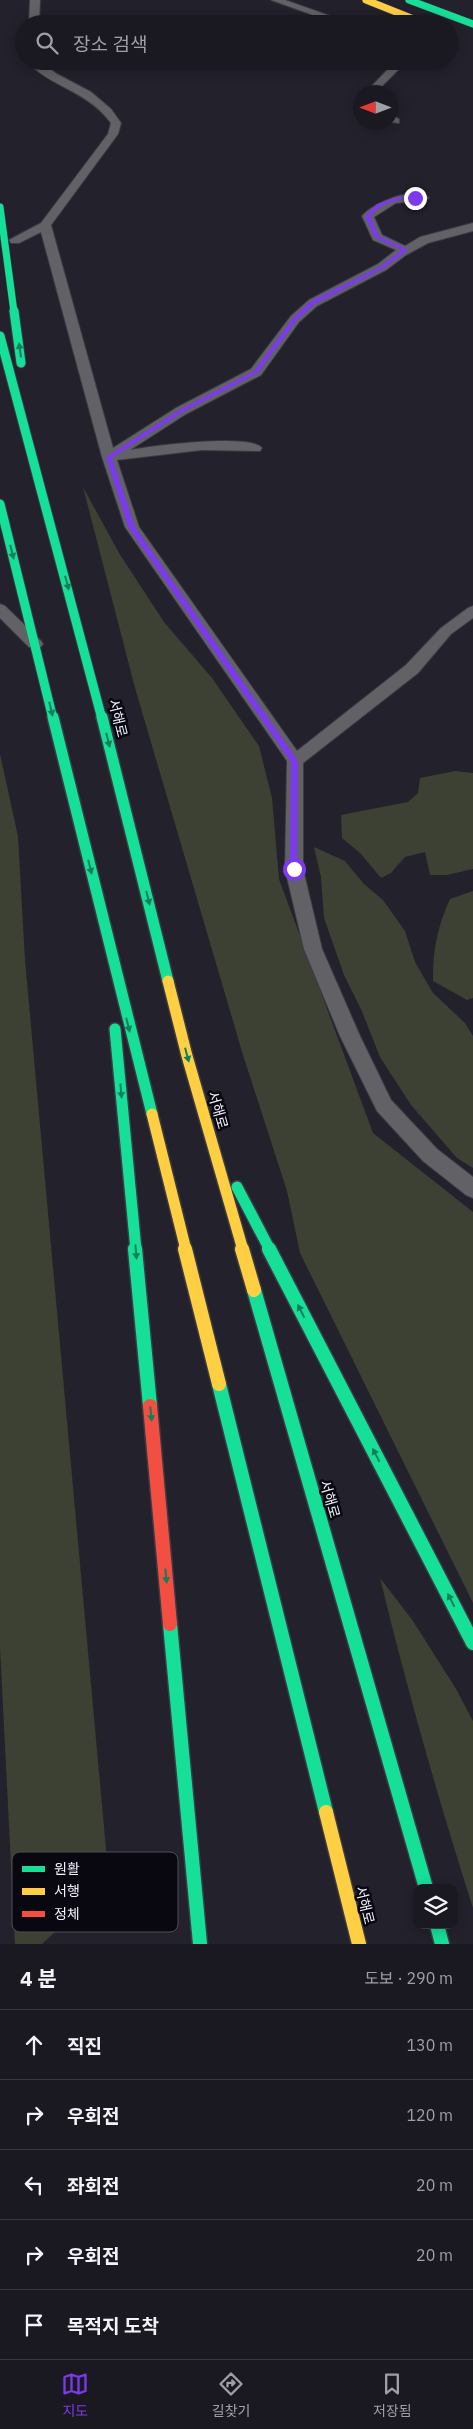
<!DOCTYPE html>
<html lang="ko">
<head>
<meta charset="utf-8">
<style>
  body { margin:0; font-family:"IBM Plex Sans","Noto Sans KR",sans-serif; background:#23222a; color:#f1f3f6 }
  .controls { position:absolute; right:15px; bottom:15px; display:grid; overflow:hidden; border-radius:10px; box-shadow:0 2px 12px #0003 }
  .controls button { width:45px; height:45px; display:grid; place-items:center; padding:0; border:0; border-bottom:1px solid #38383f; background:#1a1921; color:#f1f3f6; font:25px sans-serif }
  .compass { position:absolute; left:353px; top:85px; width:45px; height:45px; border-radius:50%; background:#1a1921; box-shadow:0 2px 12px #0003; rotate:270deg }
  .stop { position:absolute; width:15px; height:15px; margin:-11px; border:4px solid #7c3aed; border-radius:50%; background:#fff }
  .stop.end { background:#7c3aed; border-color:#fff; box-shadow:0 1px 5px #0008 }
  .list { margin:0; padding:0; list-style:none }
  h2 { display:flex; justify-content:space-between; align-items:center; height:65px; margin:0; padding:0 20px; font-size:21px }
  h2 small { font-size:16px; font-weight:400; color:#9fa0a5 }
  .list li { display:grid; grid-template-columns:32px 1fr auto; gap:15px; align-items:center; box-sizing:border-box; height:70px; padding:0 20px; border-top:1px solid #38383f }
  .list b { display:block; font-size:19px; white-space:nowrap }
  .list em { font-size:16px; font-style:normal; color:#9fa0a5 }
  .icon { flex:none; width:28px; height:28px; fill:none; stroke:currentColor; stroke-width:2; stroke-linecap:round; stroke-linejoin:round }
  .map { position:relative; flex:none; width:473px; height:1944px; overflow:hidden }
  .search { position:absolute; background:#1a1921; box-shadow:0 2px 12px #0003; left:15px; right:15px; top:15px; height:55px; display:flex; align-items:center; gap:12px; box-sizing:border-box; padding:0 18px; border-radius:28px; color:#9fa0a5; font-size:19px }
  .sheet { height:415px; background:#1a1921 }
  nav { display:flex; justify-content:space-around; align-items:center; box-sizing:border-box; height:70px; border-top:1px solid #38383f; background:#1a1921; font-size:14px; color:#9fa0a5 }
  nav a { display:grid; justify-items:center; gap:2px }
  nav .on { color:#7c3aed }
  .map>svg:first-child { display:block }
  .green { fill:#3d4133 }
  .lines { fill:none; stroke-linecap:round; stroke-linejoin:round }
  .lane-casing { stroke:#3c3b44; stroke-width:2 }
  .fast-far3-casing { stroke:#3c3b44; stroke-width:8 }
  .fast-far2-casing { stroke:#3c3b44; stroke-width:11 }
  .fast-far1-casing { stroke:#3c3b44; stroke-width:14 }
  .fast-casing { stroke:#3c3b44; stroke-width:17 }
  .slow-far2-casing { stroke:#3c3b44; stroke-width:8 }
  .slow-far1-casing { stroke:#3c3b44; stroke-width:14 }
  .slow-casing { stroke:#3c3b44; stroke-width:17 }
  .jam-casing { stroke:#3c3b44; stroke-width:17 }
  .lane { fill:#616166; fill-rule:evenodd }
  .fast-far3 { stroke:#16e098; stroke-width:7 }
  .fast-far2 { stroke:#16e098; stroke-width:9 }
  .fast-far1 { stroke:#16e098; stroke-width:11 }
  .fast { stroke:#16e098; stroke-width:14 }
  .slow-far2 { stroke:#ffcf43; stroke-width:7 }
  .slow-far1 { stroke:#ffcf43; stroke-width:11 }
  .slow { stroke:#ffcf43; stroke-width:14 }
  .jam { stroke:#f24e42; stroke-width:14 }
  .oneway { fill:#107f5b }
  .route { fill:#7c3aed }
  .labels { text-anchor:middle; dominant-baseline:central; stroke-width:5; stroke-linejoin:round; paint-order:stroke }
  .street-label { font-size:14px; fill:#f1f2ff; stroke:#090810 }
  .key { fill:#090810; stroke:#4f4e58; stroke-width:1 }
  .key-label { font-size:14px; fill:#f1f2ff }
</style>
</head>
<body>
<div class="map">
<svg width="473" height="1944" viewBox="0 0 473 1944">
  <rect width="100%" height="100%" fill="#22212c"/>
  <!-- green -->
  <path class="green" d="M 83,487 L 119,553 L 164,622 L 212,678 L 259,746 L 272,798 L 279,879 L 373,1133 L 473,1212 L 473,1603 L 300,1253 L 287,1191 L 243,1055 L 135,688 Z
    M 0,754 L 18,836 L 25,960 L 109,1882 L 42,1944 L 15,1944 L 0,1647 Z
    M 455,771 L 473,773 L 473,869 L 447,875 L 430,875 L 425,852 L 405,857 L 391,873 L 381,878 L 360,853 L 342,838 L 341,815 L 408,802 L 418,793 L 420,778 Z
    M 314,847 L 345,861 L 364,884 L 383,900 L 405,931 L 415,962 L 433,993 L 465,1023 L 473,1036 L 473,1168 L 457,1158 L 411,1105 L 380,1057 L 361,1009 L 344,975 L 324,918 L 321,877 Z
    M 473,891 L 473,998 L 467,1000 L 433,981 C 433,950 437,928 450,899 Z
    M 380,1578 L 413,1621 L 456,1689 L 473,1721 L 473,1908 C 438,1799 407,1689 380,1578 Z"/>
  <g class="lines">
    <defs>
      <path id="lane" d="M 30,0 L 40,0 L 39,24 L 29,24 Z
        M 271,0 L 285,0 L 353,24 L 338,24 Z
        M 27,61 L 39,61 L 57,74 L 91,92 L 111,109 L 121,123 L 118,134 L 51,225 L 113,448 L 176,408 L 251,369 L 291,316 L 309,300 L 378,264 L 396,250 L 373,240 L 362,216 C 373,203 415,185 429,198 L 423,201 L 396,203 L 374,217 L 382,235 L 405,246 L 420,237 L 473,223 L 473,231 L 428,243 L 406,255 L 386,270 L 317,306 L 299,322 L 261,375 L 186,414 L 130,450 C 151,446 250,433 262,448 L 260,451 L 202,450 L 117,460 L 139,527 L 297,751 L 406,665 L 441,628 L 468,608 L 473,606 L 473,618 L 451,634 L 418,673 L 303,763 L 303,869 L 322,949 L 360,1036 L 391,1100 L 437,1149 L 473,1177 L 473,1198 L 466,1195 L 423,1161 L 377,1111 L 340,1036 L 304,949 L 285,869 L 287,761 L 125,527 L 102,457 L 41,232 L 19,243 L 11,243 L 9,240 L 41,223 L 108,134 L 111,123 C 87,90 51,88 27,61 Z
        M 396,61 L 407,61 L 376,92 L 366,92 Z
        M 390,114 L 399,119 L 399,123 L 390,122 Z
        M 0,604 L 5,606 L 41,641 L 43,644 L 41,647 L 29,647 L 0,618 Z"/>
      <path id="fast-far3" d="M 409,0 L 473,24
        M 0,207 L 14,312"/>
      <path id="fast-far2" d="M 14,311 L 21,363
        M 0,336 L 102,719
        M 0,504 L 53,719"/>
      <path id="fast-far1" d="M 53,717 L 152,1114
        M 102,717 L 168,981
        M 115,1029 L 136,1250
        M 237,1187 L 270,1250"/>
      <path id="fast" d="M 135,1249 L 150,1406
        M 269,1249 L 473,1643
        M 254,1290 L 426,1888
        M 219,1384 L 326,1812
        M 170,1624 L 200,1944
        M 437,1925 L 442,1944"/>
      <path id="slow-far2" d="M 366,0 L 426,24"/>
      <path id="slow-far1" d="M 168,981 L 187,1056 L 243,1250
        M 152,1114 L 186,1250"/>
      <path id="slow" d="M 185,1249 L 219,1384
        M 242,1249 L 254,1290
        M 326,1812 L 359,1944"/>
      <path id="jam" d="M 150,1406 L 170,1624"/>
    </defs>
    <!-- lane casing -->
    <use href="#lane" class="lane-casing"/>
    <!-- fast-far3 casing -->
    <use href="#fast-far3" class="fast-far3-casing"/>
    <!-- fast-far2 casing -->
    <use href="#fast-far2" class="fast-far2-casing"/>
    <!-- fast-far1 casing -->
    <use href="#fast-far1" class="fast-far1-casing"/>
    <!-- fast casing -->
    <use href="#fast" class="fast-casing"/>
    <!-- slow-far2 casing -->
    <use href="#slow-far2" class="slow-far2-casing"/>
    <!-- slow-far1 casing -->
    <use href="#slow-far1" class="slow-far1-casing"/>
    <!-- slow casing -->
    <use href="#slow" class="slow-casing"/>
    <!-- jam casing -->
    <use href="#jam" class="jam-casing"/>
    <!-- lane -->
    <use href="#lane" class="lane"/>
    <!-- fast-far3 -->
    <use href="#fast-far3" class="fast-far3"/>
    <!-- fast-far2 -->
    <use href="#fast-far2" class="fast-far2"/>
    <!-- fast-far1 -->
    <use href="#fast-far1" class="fast-far1"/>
    <!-- fast -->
    <use href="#fast" class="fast"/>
    <!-- slow-far2 -->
    <use href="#slow-far2" class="slow-far2"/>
    <!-- slow-far1 -->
    <use href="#slow-far1" class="slow-far1"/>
    <!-- slow -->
    <use href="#slow" class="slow"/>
    <!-- jam -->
    <use href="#jam" class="jam"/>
  </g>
  <!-- one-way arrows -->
  <defs><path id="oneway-solid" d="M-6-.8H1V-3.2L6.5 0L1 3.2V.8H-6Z" transform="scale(1.25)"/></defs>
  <g class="oneway">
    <use href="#oneway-solid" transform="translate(20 350) rotate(-98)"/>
    <use href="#oneway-solid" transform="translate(12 552) rotate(76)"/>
    <use href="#oneway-solid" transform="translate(67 583) rotate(75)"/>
    <use href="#oneway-solid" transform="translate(51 709) rotate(76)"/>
    <use href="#oneway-solid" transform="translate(108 740) rotate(76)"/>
    <use href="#oneway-solid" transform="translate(90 867) rotate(76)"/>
    <use href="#oneway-solid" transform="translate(148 898) rotate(76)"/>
    <use href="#oneway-solid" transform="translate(128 1025) rotate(76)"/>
    <use href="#oneway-solid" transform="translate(187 1055) rotate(75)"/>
    <use href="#oneway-solid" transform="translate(121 1091) rotate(85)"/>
    <use href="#oneway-solid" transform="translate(136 1252) rotate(85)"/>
    <use href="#oneway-solid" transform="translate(301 1311) rotate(-117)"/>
    <use href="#oneway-solid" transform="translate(151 1414) rotate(85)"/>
    <use href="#oneway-solid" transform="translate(376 1455) rotate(-117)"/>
    <use href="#oneway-solid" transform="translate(166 1576) rotate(85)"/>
    <use href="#oneway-solid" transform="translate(451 1600) rotate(-117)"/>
  </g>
  <!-- route -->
  <path class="route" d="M 398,197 L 417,198 L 399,200 L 381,206 L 370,216 L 379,236 L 407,249 L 407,251 L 384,268 L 315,304 L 297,320 L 258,373 L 183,412 L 112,458 L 135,527 L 298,761 L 297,869 L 294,871 L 290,869 L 291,762 L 128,527 L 106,457 L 179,410 L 254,371 L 293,318 L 311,301 L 381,266 L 402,250 L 375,238 L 365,216 L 377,204 Z"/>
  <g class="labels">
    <!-- street labels -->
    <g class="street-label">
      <text transform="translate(118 718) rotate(76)">서해로</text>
      <text transform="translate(218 1110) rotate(74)">서해로</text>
      <text transform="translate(330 1499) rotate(74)">서해로</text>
      <text transform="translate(365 1905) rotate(76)">서해로</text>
    </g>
  </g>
  <!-- legend -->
  <rect x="12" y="1852" width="166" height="80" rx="8" class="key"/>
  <rect x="22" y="1866" width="23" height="6" fill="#16e098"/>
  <rect x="22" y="1888" width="23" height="7" fill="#ffcf43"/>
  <rect x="22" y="1911" width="23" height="6" fill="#f24e42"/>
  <g class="key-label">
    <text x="54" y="1874">원활</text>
    <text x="54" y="1896">서행</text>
    <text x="54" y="1919">정체</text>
  </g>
</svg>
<div class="controls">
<button><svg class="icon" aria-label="layers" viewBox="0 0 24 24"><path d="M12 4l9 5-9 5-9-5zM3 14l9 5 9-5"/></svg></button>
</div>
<svg class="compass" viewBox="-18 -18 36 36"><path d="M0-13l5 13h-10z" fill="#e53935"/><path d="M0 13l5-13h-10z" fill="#9fa0a5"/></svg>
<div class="stop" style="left:294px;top:869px"></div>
<div class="stop end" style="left:415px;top:198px"></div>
<div class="search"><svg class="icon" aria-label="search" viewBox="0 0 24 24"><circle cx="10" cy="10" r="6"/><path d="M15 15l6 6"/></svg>장소 검색</div>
</div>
<section class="sheet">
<h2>4 분<small>도보 · 290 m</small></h2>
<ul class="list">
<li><svg class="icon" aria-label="ahead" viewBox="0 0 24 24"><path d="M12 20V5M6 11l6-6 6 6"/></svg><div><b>직진</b></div><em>130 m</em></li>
<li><svg class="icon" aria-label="right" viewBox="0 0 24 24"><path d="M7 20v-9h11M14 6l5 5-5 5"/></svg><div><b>우회전</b></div><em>120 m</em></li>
<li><svg class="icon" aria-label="left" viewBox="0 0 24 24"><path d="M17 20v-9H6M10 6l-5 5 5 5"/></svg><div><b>좌회전</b></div><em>20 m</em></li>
<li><svg class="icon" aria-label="right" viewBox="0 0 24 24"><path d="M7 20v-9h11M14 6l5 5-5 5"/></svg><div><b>우회전</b></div><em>20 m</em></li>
<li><svg class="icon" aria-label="arrive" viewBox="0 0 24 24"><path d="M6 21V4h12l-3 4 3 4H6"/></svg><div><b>목적지 도착</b></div></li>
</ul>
</section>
<nav>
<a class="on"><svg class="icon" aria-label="map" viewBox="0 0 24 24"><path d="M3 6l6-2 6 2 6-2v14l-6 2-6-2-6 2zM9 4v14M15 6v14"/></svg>지도</a>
<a><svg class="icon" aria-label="directions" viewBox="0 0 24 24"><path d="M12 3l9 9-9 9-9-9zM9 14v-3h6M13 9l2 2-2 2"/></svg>길찾기</a>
<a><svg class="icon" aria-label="saved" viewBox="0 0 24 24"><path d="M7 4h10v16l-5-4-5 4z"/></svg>저장됨</a>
</nav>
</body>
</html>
